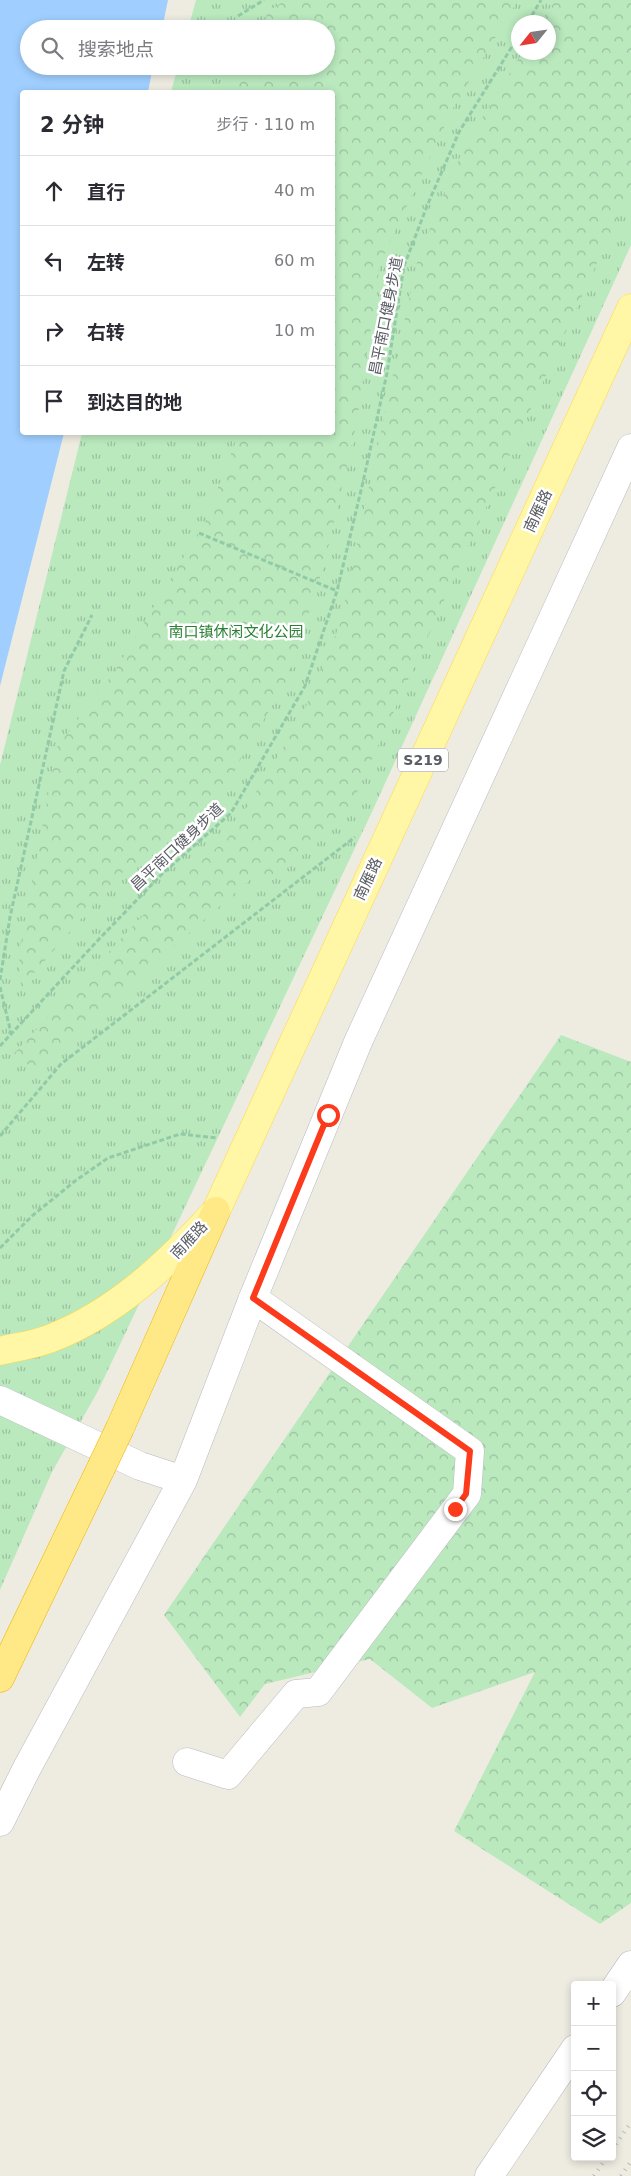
<!DOCTYPE html>
<html lang="zh">
<head>
<meta charset="utf-8">
<style>
  body { margin:0; font-family:"DejaVu Sans","Noto Sans SC",sans-serif; background:#f7f7f7; color:#2b2b33 }
  .controls { position:absolute; right:15px; bottom:15px; display:grid; overflow:hidden; border-radius:5px; box-shadow:0 2px 8px #0003 }
  .controls button { width:45px; height:45px; display:grid; place-items:center; padding:0; border:0; border-bottom:1px solid #e1e1e2; background:#fff; color:#2b2b33; font:25px sans-serif }
  .compass { position:absolute; left:511px; top:15px; width:45px; height:45px; border-radius:50%; background:#fff; box-shadow:0 2px 8px #0003; rotate:240deg }
  .stop { position:absolute; width:15px; height:15px; margin:-11px; border:4px solid #fb3b1b; border-radius:50%; background:#fff }
  .stop.end { background:#fb3b1b; border-color:#fff; box-shadow:0 1px 5px #0008 }
  .list { margin:0; padding:0; list-style:none }
  h2 { display:flex; justify-content:space-between; align-items:center; height:65px; margin:0; padding:0 20px; font-size:21px }
  h2 small { font-size:16px; font-weight:400; color:#7c7c81 }
  .list li { display:grid; grid-template-columns:32px 1fr auto; gap:15px; align-items:center; box-sizing:border-box; height:70px; padding:0 20px; border-top:1px solid #e1e1e2 }
  .list b { display:block; font-size:19px; white-space:nowrap }
  .list em { font-size:16px; font-style:normal; color:#7c7c81 }
  .icon { flex:none; width:28px; height:28px; fill:none; stroke:currentColor; stroke-width:2; stroke-linecap:round; stroke-linejoin:round }
  .map { position:relative; flex:none; width:631px; height:2176px; overflow:hidden }
  .search { position:absolute; background:#fff; box-shadow:0 2px 8px #0003; left:20px; top:20px; width:315px; height:55px; display:flex; align-items:center; gap:12px; box-sizing:border-box; padding:0 18px; border-radius:28px; color:#7c7c81; font-size:19px }
  .panel { position:absolute; background:#fff; box-shadow:0 2px 8px #0003; left:20px; top:90px; width:315px; height:345px; border-radius:5px }
  .map>svg:first-child { display:block }
  .grass { fill:url(#grass-tufts); fill-rule:evenodd }
  .forest { fill:url(#forest-crowns) }
  .water { fill:#a0cfff }
  .lines { fill:none; stroke-linecap:round; stroke-linejoin:round }
  .minor-casing { stroke:#b9bbc2; stroke-width:29 }
  .tertiary-casing { stroke:#b9bbc2; stroke-width:29 }
  .primary-casing { stroke:#ffd849; stroke-width:29 }
  .motorway-casing { stroke:#efb500; stroke-width:29 }
  .path { stroke:#93caa6; stroke-width:3; stroke-dasharray:5 2.5; stroke-linecap:butt }
  .minor { stroke:#fff; stroke-width:28 }
  .tertiary { stroke:#fff; stroke-width:28 }
  .primary { stroke:#fff7a5; stroke-width:28 }
  .motorway { stroke:#ffe987; stroke-width:28 }
  .rail { stroke:#b5b6b7; stroke-width:4; stroke-dasharray:1 6; stroke-linecap:butt }
  .motorway-bridge-casing { stroke:#efb500; stroke-width:29; stroke-linecap:butt }
  .motorway-bridge { stroke:#ffe987; stroke-width:28 }
  .route { stroke:#fb3b1b; stroke-width:6 }
  .labels { text-anchor:middle; dominant-baseline:central; stroke-width:5; stroke-linejoin:round; paint-order:stroke }
  .shield { fill:#fff; stroke:#8c8e92; stroke-width:1 }
  .shield-label { font-size:14px; font-weight:bold; fill:#5a5d64 }
  .street-label { font-size:15px; fill:#5a5d64; stroke:#fff }
  .park-label { font-size:15px; fill:#2b8235; stroke:#fff }
</style>
</head>
<body>
<div class="map">
<svg width="631" height="2176" viewBox="0 0 631 2176">
  <defs>
    <pattern id="grass-tufts" width="24" height="20" patternUnits="userSpaceOnUse" patternTransform="scale(1.25)"><rect width="24" height="20" fill="#bae9be"/><path d="M3 7l-1-3M5 7V3M7 7l1-3M15 17l-1-3M17 17v-4M19 17l1-3" fill="none" stroke="#9ac09e"/></pattern>
    <pattern id="forest-crowns" width="20" height="18" patternUnits="userSpaceOnUse" patternTransform="scale(1.25)"><rect width="20" height="18" fill="#bae9be"/><path d="M2 6a3 3 0 1 1 6 0M12 15a3 3 0 1 1 6 0" fill="none" stroke="#9ac09e"/></pattern>
  </defs>
  <rect width="100%" height="100%" fill="#eeece1"/>
  <!-- grass -->
  <path class="grass" d="M 196,0 L 631,0 L 631,245 L 371,814 L 98,1391 L 52,1472 L 0,1590 L 0,765 L 82,433 L 332,432 L 332,92 L 171,92 L 178,66 L 326,66 L 326,29 L 188,29 ZM 518,22 L 548,22 L 548,52 L 518,52 Z"/>
  <!-- forest -->
  <path class="forest" d="M 286,0 L 518,0 L 452,110 L 380,263 L 356,427 L 325,561 L 289,677 L 213,806 L 119,875 L 21,988 L 19,954 L 57,747 L 115,671 L 205,522 L 239,433 L 332,432 L 332,92 L 227,92 L 239,66 L 326,66 L 326,29 L 259,29 L 269,11 Z
    M 555,0 L 631,0 L 631,188 L 345,819 L 273,880 L 258,873 L 36,1066 L 8,1060 L 159,898 L 228,838 L 301,718 L 340,624 L 418,258 L 464,147 L 522,53 L 548,52 L 548,22 L 541,22 Z
    M 561,1035 L 631,1062 L 631,1903 L 600,1924 L 454,1831 L 535,1672 L 432,1708 L 370,1659 L 265,1684 L 240,1717 L 164,1615 Z"/>
  <!-- water -->
  <path class="water" d="M 0,0 L 168,0 L 162,29 L 29,29 L 29,66 L 153,66 L 148,92 L 22,92 L 22,432 L 64,433 L 0,686 Z"/>
  <g class="lines">
    <defs>
      <path id="minor" d="M 187,1762 L 228,1775 L 296,1694 L 318,1692 L 467,1494 L 470,1451 L 253,1298
        M 612,1993 L 631,1965
        M 489,2176 L 575,2049"/>
      <path id="tertiary" d="M 0,1400 L 140,1466 L 183,1480
        M 0,1822 L 27,1768 L 183,1480 L 253,1298 L 358,1042 L 631,448"/>
      <path id="primary" d="M 0,1351 C 16,1347 33,1345 49,1339 C 115,1314 169,1263 216,1211 L 631,308"/>
      <path id="motorway" d="M 120,1428 L 216,1211
        M 0,1678 L 101,1468"/>
    </defs>
    <!-- minor casing -->
    <use href="#minor" class="minor-casing"/>
    <!-- tertiary casing -->
    <use href="#tertiary" class="tertiary-casing"/>
    <!-- primary casing -->
    <use href="#primary" class="primary-casing"/>
    <!-- motorway casing -->
    <use href="#motorway" class="motorway-casing"/>
    <!-- path -->
    <path class="path" d="M 238,16 L 264,0
      M 528,22 L 541,0
      M 199,533 L 337,591
      M 0,980 L 10,917 L 64,671 L 92,615
      M 0,987 L 11,1033
      M 0,1046 L 100,938 L 161,875 L 231,813 L 305,686 L 337,591 L 363,482 L 387,373 L 404,266 L 427,206 L 459,132 L 518,37
      M 0,1136 L 61,1064 L 355,837
      M 0,1248 L 32,1216 L 75,1181 L 108,1158 L 180,1134 L 218,1138"/>
    <!-- minor -->
    <use href="#minor" class="minor"/>
    <!-- tertiary -->
    <use href="#tertiary" class="tertiary"/>
    <!-- primary -->
    <use href="#primary" class="primary"/>
    <!-- motorway -->
    <use href="#motorway" class="motorway"/>
    <!-- rail -->
    <path class="rail" d="M 612,2150 L 631,2122
      M 594,2176 L 607,2157
      M 621,2176 L 631,2161"/>
    <defs>
      <path id="motorway-bridge" d="M 101,1468 L 120,1428"/>
    </defs>
    <!-- motorway-bridge casing -->
    <use href="#motorway-bridge" class="motorway-bridge-casing"/>
    <!-- motorway-bridge -->
    <use href="#motorway-bridge" class="motorway-bridge"/>
  </g>
  <g class="lines">
    <!-- route -->
    <path class="route" d="M 328,1115 L 253,1298 L 470,1451 L 466,1494 L 455,1509"/>
  </g>
  <g class="labels">
    <!-- shield labels -->
    <rect class="shield" x="398" y="748.5" width="50" height="23" rx="4"/>
    <g class="shield-label">
      <text x="423" y="760">S219</text>
    </g>
    <!-- street labels -->
    <g class="street-label">
      <text transform="translate(386 316) rotate(-79)">昌平南口健身步道</text>
      <text transform="translate(538 511) rotate(-65)">南雁路</text>
      <text transform="translate(177 847) rotate(-43)">昌平南口健身步道</text>
      <text transform="translate(368 879) rotate(-65)">南雁路</text>
      <text transform="translate(189 1240) rotate(-46)">南雁路</text>
    </g>
    <!-- park labels -->
    <g class="park-label">
      <text x="236" y="632">南口镇休闲文化公园</text>
    </g>
  </g>
</svg>
<div class="controls">
<button>+</button>
<button>−</button>
<button><svg class="icon" aria-label="locate" viewBox="0 0 24 24"><circle cx="12" cy="12" r="6"/><path d="M12 2v4M12 18v4M2 12h4M18 12h4"/></svg></button>
<button><svg class="icon" aria-label="layers" viewBox="0 0 24 24"><path d="M12 4l9 5-9 5-9-5zM3 14l9 5 9-5"/></svg></button>
</div>
<svg class="compass" viewBox="-18 -18 36 36"><path d="M0-13l5 13h-10z" fill="#e53935"/><path d="M0 13l5-13h-10z" fill="#7c7c81"/></svg>
<div class="stop" style="left:328px;top:1115px"></div>
<div class="stop end" style="left:455px;top:1509px"></div>
<div class="search"><svg class="icon" aria-label="search" viewBox="0 0 24 24"><circle cx="10" cy="10" r="6"/><path d="M15 15l6 6"/></svg>搜索地点</div>
<section class="panel">
<h2>2 分钟<small>步行 · 110 m</small></h2>
<ul class="list">
<li><svg class="icon" aria-label="ahead" viewBox="0 0 24 24"><path d="M12 20V5M6 11l6-6 6 6"/></svg><div><b>直行</b></div><em>40 m</em></li>
<li><svg class="icon" aria-label="left" viewBox="0 0 24 24"><path d="M17 20v-9H6M10 6l-5 5 5 5"/></svg><div><b>左转</b></div><em>60 m</em></li>
<li><svg class="icon" aria-label="right" viewBox="0 0 24 24"><path d="M7 20v-9h11M14 6l5 5-5 5"/></svg><div><b>右转</b></div><em>10 m</em></li>
<li><svg class="icon" aria-label="arrive" viewBox="0 0 24 24"><path d="M6 21V4h12l-3 4 3 4H6"/></svg><div><b>到达目的地</b></div></li>
</ul>
</section>
</div>
</body>
</html>
